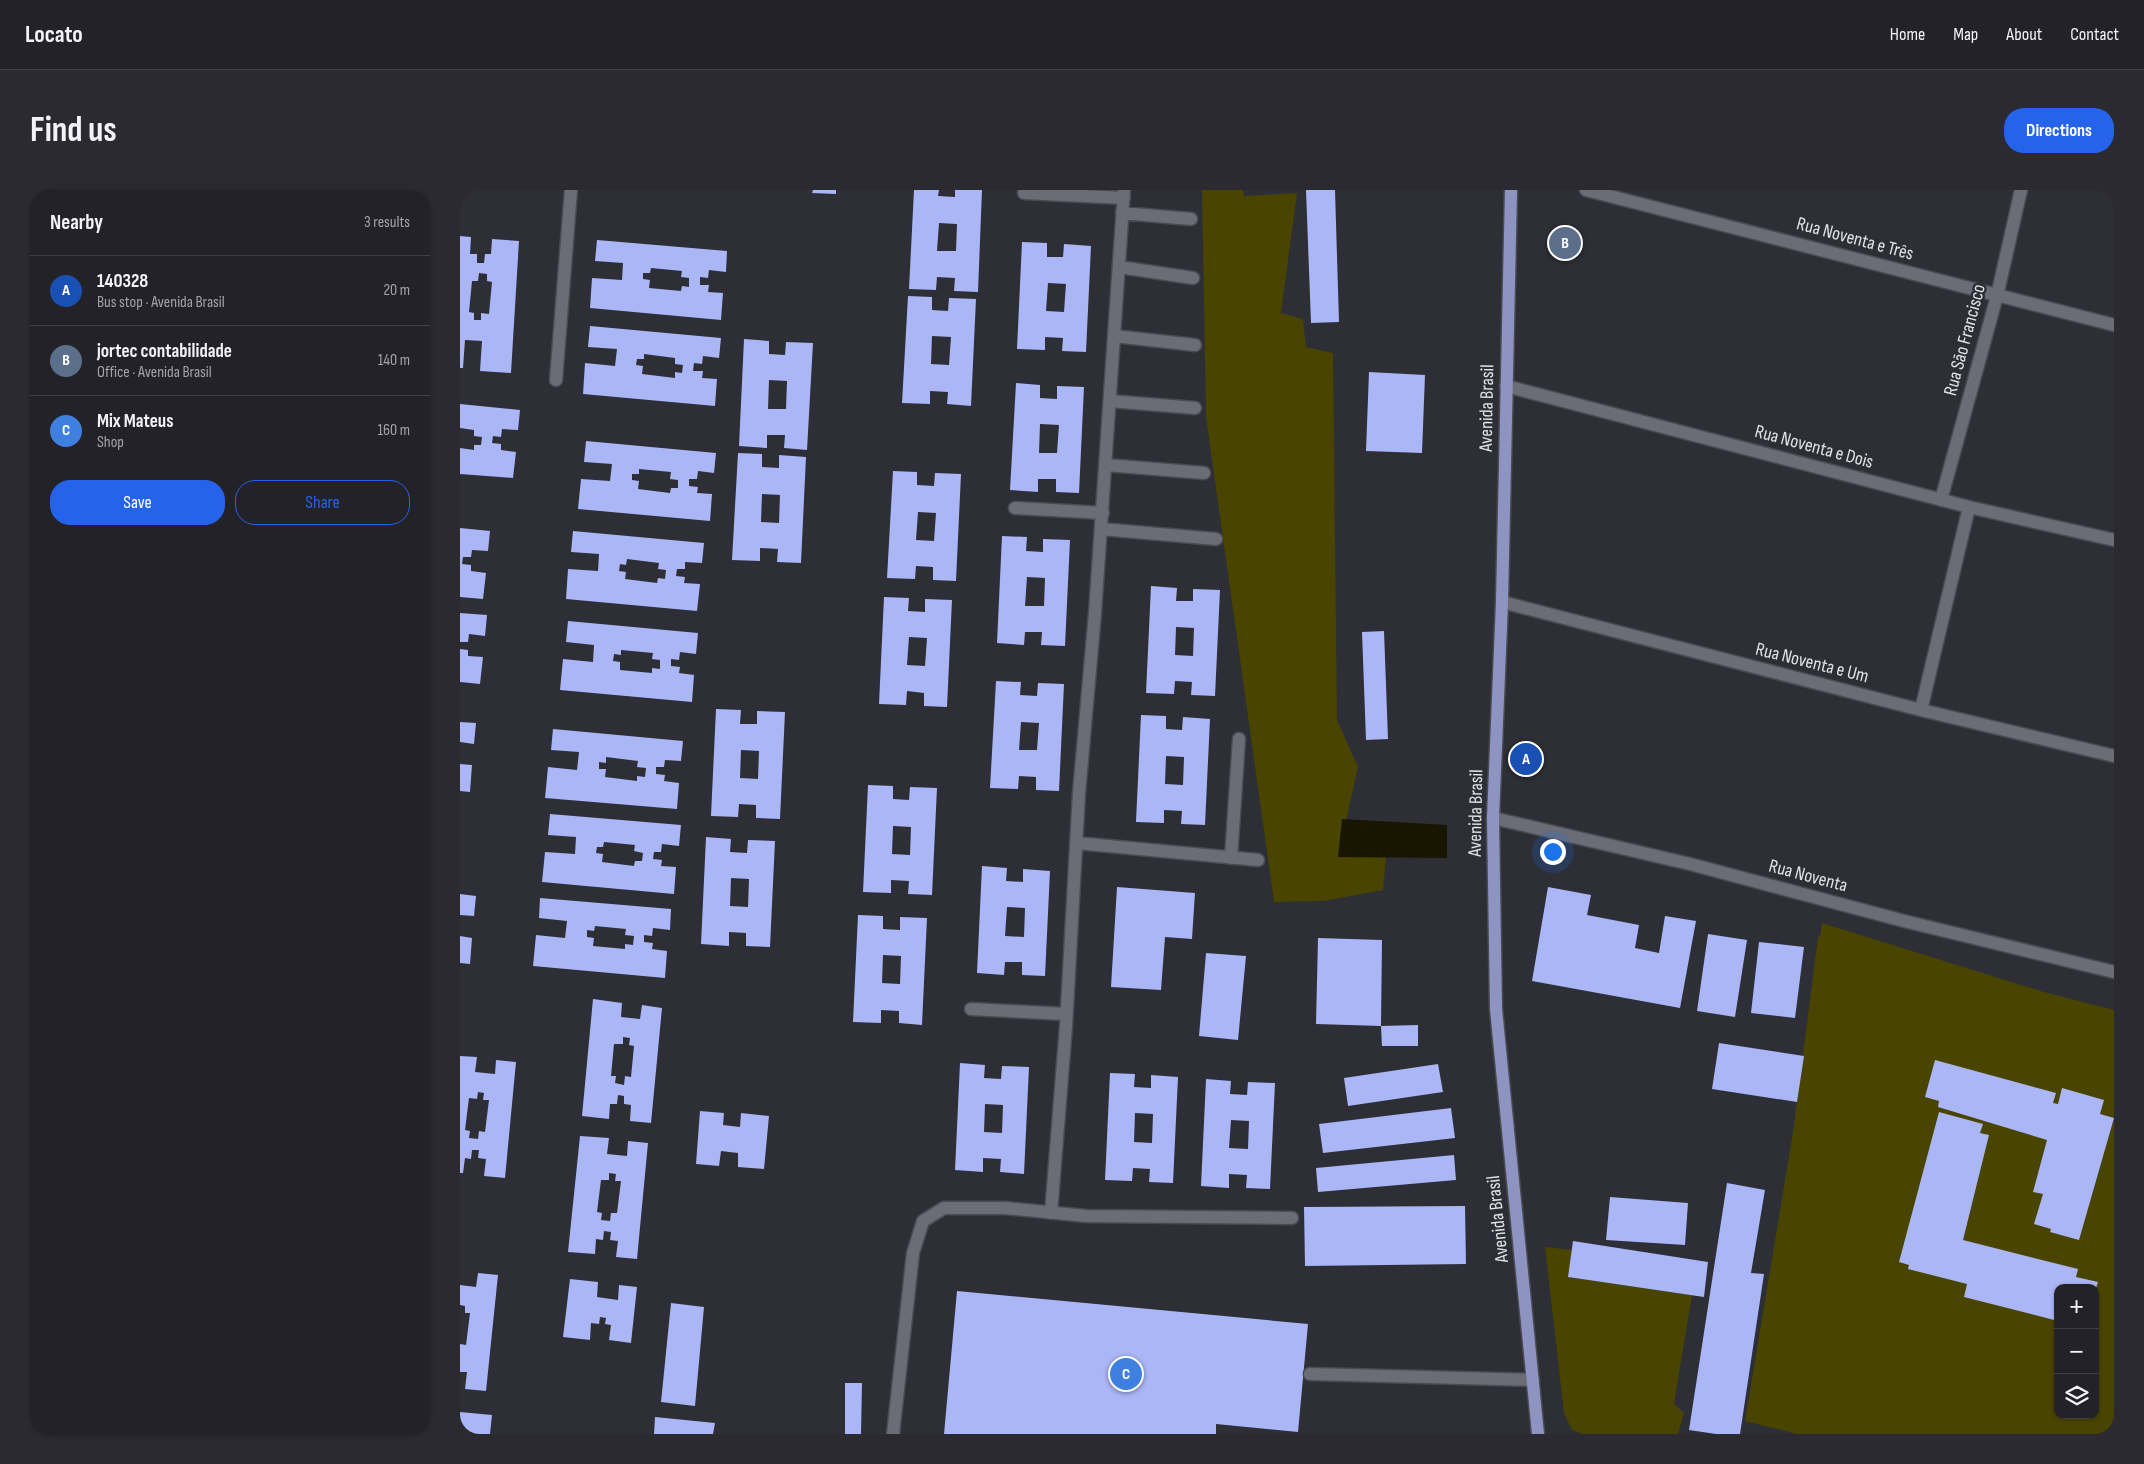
<!DOCTYPE html>
<html lang="en">
<head>
<meta charset="utf-8">
<style>
  body { margin:0; font-family:"Sofia Sans Condensed",sans-serif; background:#2a2a30; color:#f1f3f6 }
  .controls { position:absolute; right:15px; bottom:15px; display:grid; overflow:hidden; border-radius:10px; box-shadow:0 1px 4px #0004 }
  .controls button { width:45px; height:45px; display:grid; place-items:center; padding:0; border:0; border-bottom:1px solid #3f3f45; background:#222228; color:#f1f3f6; font:25px sans-serif }
  .you { position:absolute; left:1092px; top:661px; width:18px; height:18px; margin:-12px; border:4px solid #fff; border-radius:50%; background:#1a73e8; box-shadow:0 0 0 8px #1a73e833 }
  .badge { display:grid; place-items:center; width:32px; height:32px; border-radius:50%; background:#2563eb; color:#fff; font-size:16px; font-weight:700 }
  .pin { position:absolute; translate:-50% -50%; border:2px solid #fff; box-shadow:0 1px 5px #0006 }
  .list { margin:0; padding:0; list-style:none }
  h2 { display:flex; justify-content:space-between; align-items:center; height:65px; margin:0; padding:0 20px; font-size:21px }
  h2 small { font-size:16px; font-weight:400; color:#a2a4a8 }
  .list li { display:grid; grid-template-columns:32px 1fr auto; gap:15px; align-items:center; box-sizing:border-box; height:70px; padding:0 20px; border-top:1px solid #3f3f45 }
  .list b { display:block; font-size:19px; white-space:nowrap }
  .list p { margin:0; font-size:16px; white-space:nowrap; color:#a2a4a8 }
  .list em { font-size:16px; font-style:normal; color:#a2a4a8 }
  .actions { display:flex; gap:10px; padding:15px 20px }
  .actions a { flex:1; padding:11px 0; border:1px solid #2563eb; border-radius:20px; text-align:center; font-size:18px; color:#2563eb }
  .actions .main { background:#2563eb; color:#fff }
  .icon { flex:none; width:28px; height:28px; fill:none; stroke:currentColor; stroke-width:2; stroke-linecap:round; stroke-linejoin:round }
  .map { position:relative; flex:none; width:1654px; height:1244px; overflow:hidden; border-radius:20px }
  header { display:flex; align-items:center; gap:30px; box-sizing:border-box; height:70px; padding:0 25px; background:#222228; border-bottom:1px solid #3f3f45 }
  header strong { font-size:24px }
  nav { display:flex; gap:28px; margin-inline-start:auto; font-size:18px }
  .intro { display:flex; align-items:center; justify-content:space-between; box-sizing:border-box; height:120px; padding:0 30px }
  h1 { margin:0; font-size:35px }
  .button { padding:12px 22px; border-radius:20px; background:#2563eb; color:#fff; font-size:18px; font-weight:700 }
  main { display:flex; gap:30px; padding:0 30px }
  aside { flex:1; background:#222228; border-radius:20px; box-shadow:0 1px 4px #0004 }
  .map>svg:first-child { display:block }
  .green { fill:#494400; fill-rule:evenodd }
  .water { fill:#181500 }
  .building { fill:#abb6f6; fill-rule:evenodd }
  .lines { fill:none; stroke-linecap:round; stroke-linejoin:round }
  .minor-casing { stroke:#4a4b52; stroke-width:15 }
  .major-casing { stroke:#4a4b52; stroke-width:15 }
  .minor { stroke:#6b6c75; stroke-width:12 }
  .major { stroke:#8d94c2; stroke-width:12 }
  .labels { text-anchor:middle; dominant-baseline:central; stroke-width:5; stroke-linejoin:round; paint-order:stroke }
  .street-label { font-size:19px; fill:#e1e2e7; stroke:#2d2e36 }
</style>
</head>
<body>
<header>
<strong>Locato</strong>
<nav><a>Home</a><a>Map</a><a>About</a><a>Contact</a></nav>
</header>
<div class="intro"><h1>Find us</h1><a class="button">Directions</a></div>
<main>
<aside>
<h2>Nearby<small>3 results</small></h2>
<ul class="list">
<li><span class="badge" style="background:#1a4fb4">A</span><div><b>140328</b><p>Bus stop · Avenida Brasil</p></div><em>20 m</em></li>
<li><span class="badge" style="background:#5c6f8a">B</span><div><b>jortec contabilidade</b><p>Office · Avenida Brasil</p></div><em>140 m</em></li>
<li><span class="badge" style="background:#3f7fe0">C</span><div><b>Mix Mateus</b><p>Shop</p></div><em>160 m</em></li>
</ul>
<div class="actions"><a class="main">Save</a><a>Share</a></div>
</aside>
<div class="map">
<svg width="1654" height="1244" viewBox="0 0 1654 1244">
  <rect width="100%" height="100%" fill="#2d2e36"/>
  <!-- green -->
  <path class="green" d="M 742,0 L 783,0 L 784,6 L 837,3 L 821,123 L 843,129 L 846,157 L 873,163 L 877,530 L 898,577 L 878,667 L 926,667 L 923,700 L 864,711 L 814,712 L 746,227 Z
    M 1362,733 L 1584,802 L 1654,820 L 1654,1244 L 1337,1244 L 1285,1231 L 1333,942 L 1358,747 L 1360,747 ZM 1598,1098 L 1635,1098 L 1635,1225 L 1598,1225 Z
    M 1085,1057 L 1112,1060 L 1108,1087 L 1232,1105 L 1214,1214 L 1224,1223 L 1218,1244 L 1123,1244 L 1112,1240 L 1104,1223 Z"/>
  <!-- water -->
  <path class="water" d="M 882,629 L 987,635 L 987,668 L 878,667 Z"/>
  <!-- building -->
  <path class="building" d="M 353,0 L 376,0 L 376,4 L 352,3 Z
    M 454,0 L 479,0 L 478,6 L 495,7 L 495,0 L 522,0 L 518,102 L 494,101 L 495,88 L 477,87 L 476,100 L 449,99 ZM 479,33 L 497,34 L 496,61 L 477,61 Z
    M 846,0 L 875,0 L 879,132 L 851,133 Z
    M 0,46 L 11,47 L 10,64 L 17,64 L 17,73 L 24,73 L 25,64 L 31,64 L 32,49 L 59,51 L 51,183 L 20,181 L 22,151 L 5,150 L 3,178 L 0,178 ZM 19,83 L 27,84 L 27,91 L 32,92 L 29,124 L 21,123 L 21,130 L 14,130 L 14,123 L 9,122 L 12,91 L 18,91 Z
    M 137,50 L 267,61 L 266,82 L 249,80 L 248,88 L 240,87 L 240,95 L 249,95 L 248,102 L 263,103 L 261,130 L 130,118 L 132,88 L 162,90 L 163,73 L 135,71 ZM 191,78 L 222,81 L 221,87 L 229,88 L 229,97 L 222,96 L 221,101 L 189,98 L 190,90 L 183,89 L 183,83 L 190,83 Z
    M 562,52 L 587,53 L 587,67 L 603,67 L 604,54 L 631,56 L 626,162 L 602,161 L 603,148 L 585,147 L 585,160 L 557,159 ZM 588,93 L 606,94 L 604,122 L 586,121 Z
    M 448,106 L 472,107 L 472,120 L 488,121 L 489,108 L 516,109 L 511,216 L 487,214 L 488,202 L 470,201 L 470,214 L 442,213 ZM 472,146 L 491,147 L 489,175 L 471,174 Z
    M 130,136 L 261,148 L 259,168 L 243,166 L 242,174 L 234,173 L 233,181 L 243,181 L 242,188 L 257,189 L 255,216 L 123,204 L 125,173 L 155,176 L 157,159 L 128,157 ZM 184,164 L 215,168 L 215,174 L 223,175 L 222,183 L 215,182 L 215,188 L 182,184 L 183,176 L 176,175 L 177,169 L 184,169 Z
    M 284,149 L 309,151 L 309,164 L 325,165 L 326,152 L 353,153 L 347,260 L 324,258 L 325,245 L 307,245 L 307,258 L 279,256 ZM 309,190 L 327,191 L 326,219 L 308,219 Z
    M 909,182 L 965,185 L 962,263 L 906,261 Z
    M 556,193 L 580,195 L 580,208 L 597,209 L 597,196 L 624,197 L 619,303 L 596,302 L 596,289 L 578,289 L 578,302 L 550,300 ZM 580,234 L 599,235 L 597,263 L 579,263 Z
    M 0,214 L 60,220 L 58,240 L 42,239 L 41,247 L 33,246 L 32,253 L 41,254 L 41,260 L 56,262 L 53,288 L 0,284 L 0,258 L 14,260 L 14,255 L 21,255 L 22,247 L 14,246 L 14,240 L 0,238 Z
    M 126,251 L 256,263 L 254,283 L 238,281 L 237,289 L 229,289 L 229,296 L 238,297 L 237,303 L 252,304 L 250,331 L 118,319 L 121,289 L 150,291 L 152,274 L 124,272 ZM 179,279 L 211,282 L 210,289 L 218,290 L 218,298 L 211,298 L 210,303 L 178,299 L 179,291 L 172,290 L 172,284 L 179,284 Z
    M 278,263 L 302,264 L 302,277 L 319,278 L 319,265 L 346,267 L 341,373 L 317,372 L 318,359 L 300,358 L 300,371 L 272,370 ZM 302,304 L 320,305 L 319,333 L 301,332 Z
    M 433,281 L 457,282 L 457,295 L 474,296 L 475,283 L 501,284 L 496,391 L 473,390 L 473,377 L 456,376 L 455,389 L 427,388 ZM 458,322 L 476,323 L 474,351 L 456,350 Z
    M 0,338 L 30,341 L 28,361 L 12,360 L 11,367 L 3,367 L 2,374 L 11,375 L 11,381 L 26,383 L 23,409 L 0,407 Z
    M 113,341 L 244,353 L 242,373 L 225,372 L 225,379 L 217,379 L 216,386 L 225,387 L 224,393 L 240,394 L 237,421 L 106,409 L 108,379 L 138,381 L 139,364 L 111,362 ZM 167,369 L 199,373 L 198,379 L 206,380 L 205,389 L 198,388 L 197,393 L 165,389 L 166,382 L 159,381 L 160,374 L 166,375 Z
    M 542,346 L 567,347 L 566,361 L 583,362 L 583,349 L 610,350 L 605,456 L 581,455 L 582,442 L 565,442 L 564,455 L 537,453 ZM 567,387 L 585,388 L 584,416 L 565,416 Z
    M 691,396 L 717,398 L 716,411 L 733,411 L 733,399 L 760,400 L 755,506 L 731,505 L 732,492 L 715,491 L 714,504 L 686,503 ZM 716,437 L 734,438 L 733,466 L 715,465 Z
    M 424,407 L 449,408 L 448,421 L 465,422 L 465,409 L 492,410 L 487,517 L 464,516 L 464,503 L 447,501 L 446,515 L 419,514 ZM 449,447 L 467,448 L 465,476 L 447,475 Z
    M 0,423 L 27,425 L 25,446 L 9,444 L 8,452 L 0,452 Z
    M 108,431 L 238,443 L 236,464 L 220,462 L 219,470 L 211,469 L 211,476 L 220,477 L 219,483 L 234,485 L 232,512 L 100,500 L 103,469 L 133,472 L 134,455 L 106,452 ZM 161,460 L 193,463 L 192,469 L 200,470 L 200,479 L 192,478 L 192,483 L 160,480 L 160,472 L 153,471 L 154,464 L 161,465 Z
    M 924,441 L 928,549 L 906,550 L 902,442 Z
    M 0,459 L 8,460 L 8,466 L 23,467 L 20,494 L 0,492 Z
    M 536,491 L 561,492 L 560,505 L 577,506 L 578,493 L 604,494 L 599,601 L 576,600 L 576,587 L 559,586 L 558,599 L 530,598 ZM 561,532 L 579,533 L 577,560 L 559,560 Z
    M 256,519 L 281,520 L 280,534 L 297,534 L 297,521 L 325,522 L 320,629 L 296,628 L 296,615 L 279,614 L 278,627 L 251,626 ZM 281,560 L 299,561 L 298,589 L 280,588 Z
    M 681,525 L 706,526 L 706,539 L 722,540 L 723,527 L 750,529 L 745,635 L 721,634 L 722,621 L 704,620 L 704,633 L 676,632 ZM 706,566 L 724,567 L 723,595 L 705,594 Z
    M 0,532 L 16,533 L 14,554 L 0,552 Z
    M 93,539 L 223,551 L 221,571 L 205,570 L 204,577 L 196,577 L 196,584 L 205,585 L 204,591 L 219,593 L 217,619 L 85,608 L 88,577 L 117,580 L 119,562 L 91,560 ZM 146,567 L 178,571 L 177,577 L 186,578 L 185,587 L 177,586 L 177,591 L 145,587 L 146,579 L 139,579 L 139,572 L 146,573 Z
    M 0,574 L 12,575 L 10,602 L 0,601 Z
    M 408,595 L 433,596 L 433,609 L 449,610 L 450,597 L 477,598 L 472,705 L 448,704 L 449,691 L 431,690 L 431,703 L 403,702 ZM 433,636 L 451,637 L 450,665 L 432,664 Z
    M 90,624 L 221,635 L 219,656 L 202,654 L 201,662 L 194,662 L 193,669 L 202,670 L 201,676 L 216,677 L 214,704 L 82,692 L 85,662 L 115,664 L 116,647 L 88,645 ZM 144,652 L 175,655 L 174,661 L 183,663 L 182,671 L 175,671 L 174,676 L 142,672 L 143,664 L 136,663 L 137,657 L 143,657 Z
    M 246,647 L 271,649 L 270,662 L 287,663 L 288,650 L 315,651 L 310,757 L 286,756 L 286,743 L 269,742 L 269,756 L 241,754 ZM 271,688 L 289,689 L 288,717 L 270,716 Z
    M 522,676 L 547,678 L 546,691 L 563,692 L 563,679 L 590,681 L 585,786 L 562,785 L 562,772 L 545,772 L 544,785 L 517,783 ZM 547,717 L 565,718 L 564,747 L 545,746 Z
    M 657,697 L 735,703 L 732,749 L 705,747 L 701,800 L 651,797 Z
    M 1088,697 L 1131,705 L 1127,725 L 1179,735 L 1175,758 L 1199,763 L 1205,726 L 1236,731 L 1220,818 L 1072,791 Z
    M 0,704 L 16,706 L 14,726 L 0,725 Z
    M 80,708 L 211,719 L 210,740 L 193,738 L 192,746 L 184,745 L 184,752 L 193,753 L 192,759 L 207,761 L 205,788 L 73,776 L 76,745 L 105,748 L 107,731 L 79,728 ZM 135,736 L 166,739 L 165,745 L 174,746 L 173,755 L 165,754 L 165,759 L 133,756 L 134,748 L 127,747 L 127,740 L 134,741 Z
    M 398,725 L 423,726 L 423,739 L 440,740 L 440,727 L 467,728 L 462,835 L 439,833 L 439,821 L 421,820 L 421,833 L 393,832 ZM 423,765 L 441,766 L 440,794 L 422,793 Z
    M 1248,744 L 1287,750 L 1275,827 L 1237,821 Z
    M 0,746 L 12,748 L 10,774 L 0,773 Z
    M 858,748 L 922,750 L 921,836 L 958,835 L 958,856 L 922,856 L 921,836 L 856,834 Z
    M 1299,752 L 1344,757 L 1335,828 L 1291,823 Z
    M 746,763 L 786,766 L 778,850 L 739,846 Z
    M 133,809 L 162,813 L 161,827 L 180,829 L 182,815 L 202,818 L 191,933 L 170,931 L 171,915 L 164,914 L 164,906 L 158,905 L 157,914 L 150,914 L 149,929 L 122,926 ZM 163,847 L 170,848 L 169,855 L 174,856 L 171,887 L 165,886 L 164,895 L 155,893 L 156,886 L 151,886 L 154,854 L 163,854 Z
    M 1259,853 L 1344,866 L 1337,912 L 1252,899 Z
    M 0,866 L 17,867 L 15,882 L 35,884 L 36,870 L 56,872 L 45,988 L 24,986 L 26,969 L 18,968 L 19,960 L 12,960 L 11,969 L 5,968 L 3,983 L 0,983 ZM 18,902 L 24,903 L 23,910 L 29,910 L 25,942 L 19,941 L 18,949 L 9,948 L 10,941 L 5,940 L 9,908 L 17,909 Z
    M 1475,870 L 1596,903 L 1593,913 L 1598,914 L 1602,898 L 1644,910 L 1640,924 L 1654,928 L 1619,1050 L 1590,1042 L 1591,1039 L 1574,1034 L 1583,1004 L 1573,1002 L 1587,950 L 1478,917 L 1479,911 L 1465,907 Z
    M 500,873 L 525,875 L 524,888 L 541,889 L 542,876 L 569,877 L 564,984 L 540,982 L 541,969 L 523,968 L 523,982 L 495,980 ZM 525,914 L 543,915 L 542,943 L 524,942 Z
    M 978,874 L 983,902 L 888,916 L 884,888 Z
    M 650,883 L 675,884 L 674,897 L 691,898 L 691,885 L 718,887 L 713,993 L 689,992 L 690,979 L 673,978 L 672,991 L 645,990 ZM 675,923 L 693,924 L 692,953 L 674,952 Z
    M 746,889 L 771,891 L 770,904 L 787,905 L 788,892 L 815,893 L 810,999 L 786,998 L 787,985 L 769,984 L 769,998 L 741,996 ZM 771,930 L 789,931 L 788,959 L 769,958 Z
    M 991,918 L 995,948 L 863,963 L 859,934 Z
    M 240,921 L 264,923 L 263,935 L 280,937 L 281,923 L 309,926 L 304,979 L 278,977 L 278,963 L 261,961 L 259,976 L 236,974 Z
    M 1479,922 L 1523,934 L 1520,943 L 1529,945 L 1503,1050 L 1618,1079 L 1616,1087 L 1638,1092 L 1636,1098 L 1598,1098 L 1598,1131 L 1504,1107 L 1507,1094 L 1448,1079 L 1449,1075 L 1439,1072 Z
    M 120,946 L 149,948 L 147,964 L 167,966 L 168,951 L 188,953 L 177,1069 L 156,1067 L 158,1051 L 150,1050 L 151,1042 L 144,1041 L 143,1050 L 136,1049 L 135,1064 L 108,1062 ZM 149,983 L 156,984 L 155,991 L 161,991 L 157,1023 L 151,1023 L 150,1031 L 141,1030 L 142,1023 L 137,1022 L 141,990 L 149,990 Z
    M 994,965 L 996,990 L 858,1002 L 856,978 Z
    M 1267,993 L 1305,1000 L 1291,1083 L 1304,1084 L 1280,1244 L 1256,1244 L 1229,1240 Z
    M 1150,1007 L 1228,1013 L 1225,1055 L 1146,1050 Z
    M 1005,1016 L 1006,1074 L 845,1076 L 844,1017 Z
    M 1113,1051 L 1248,1072 L 1244,1107 L 1108,1087 Z
    M 18,1083 L 38,1085 L 26,1201 L 5,1199 L 7,1182 L 0,1182 L 0,1154 L 6,1155 L 10,1123 L 5,1123 L 5,1116 L 0,1115 L 0,1095 L 16,1097 Z
    M 110,1089 L 138,1092 L 137,1107 L 158,1110 L 159,1095 L 177,1097 L 171,1153 L 149,1150 L 151,1135 L 145,1134 L 146,1128 L 140,1127 L 139,1134 L 131,1133 L 130,1150 L 103,1147 Z
    M 497,1101 L 848,1134 L 838,1242 L 756,1234 L 756,1244 L 484,1244 Z
    M 211,1113 L 244,1117 L 235,1216 L 201,1212 Z
    M 385,1193 L 402,1193 L 401,1244 L 385,1244 Z
    M 0,1222 L 32,1225 L 30,1244 L 0,1244 Z
    M 195,1227 L 255,1233 L 253,1244 L 194,1244 Z"/>
  <g class="lines">
    <defs>
      <path id="minor" d="M 1126,0 L 1654,135
        M 564,3 L 664,8
        M 662,23 L 731,29
        M 659,77 L 733,88
        M 654,146 L 735,155
        M 96,190 L 111,0
        M 1046,196 L 1509,317 L 1654,350
        M 650,211 L 735,218
        M 646,275 L 744,283
        M 1481,310 L 1537,106 L 1561,0
        M 555,318 L 643,323
        M 641,339 L 756,349
        M 1042,412 L 1461,520 L 1654,566
        M 1461,520 L 1509,317
        M 1033,628 L 1230,674 L 1444,731 L 1654,782
        M 616,653 L 798,670
        M 771,668 L 779,549
        M 511,819 L 606,824
        M 591,1023 L 606,836 L 619,603 L 635,423 L 664,0
        M 850,1184 L 1073,1190
        M 433,1244 L 453,1063 L 463,1031 L 484,1018 L 545,1018 L 626,1026 L 832,1028"/>
      <path id="major" d="M 1051,0 L 1042,412 L 1033,628 L 1036,819 L 1078,1244"/>
    </defs>
    <!-- minor casing -->
    <use href="#minor" class="minor-casing"/>
    <!-- major casing -->
    <use href="#major" class="major-casing"/>
    <!-- minor -->
    <use href="#minor" class="minor"/>
    <!-- major -->
    <use href="#major" class="major"/>
  </g>
  <g class="labels">
    <!-- street labels -->
    <g class="street-label">
      <text transform="translate(1395 49) rotate(15)">Rua Noventa e Três</text>
      <text transform="translate(1505 150) rotate(-75)">Rua São Francisco</text>
      <text transform="translate(1027 218) rotate(-89)">Avenida Brasil</text>
      <text transform="translate(1354 257) rotate(15)">Rua Noventa e Dois</text>
      <text transform="translate(1352 473) rotate(14)">Rua Noventa e Um</text>
      <text transform="translate(1016 623) rotate(-89)">Avenida Brasil</text>
      <text transform="translate(1348 686) rotate(15)">Rua Noventa</text>
      <text transform="translate(1038 1029) rotate(-96)">Avenida Brasil</text>
    </g>
  </g>
</svg>
<div class="controls">
<button>+</button>
<button>−</button>
<button><svg class="icon" aria-label="layers" viewBox="0 0 24 24"><path d="M12 4l9 5-9 5-9-5zM3 14l9 5 9-5"/></svg></button>
</div>
<div class="you"></div>
<div class="pin badge" style="left:1066px;top:569px;background:#1a4fb4">A</div>
<div class="pin badge" style="left:1105px;top:53px;background:#5c6f8a">B</div>
<div class="pin badge" style="left:666px;top:1184px;background:#3f7fe0">C</div>
</div>
</main>
</body>
</html>
